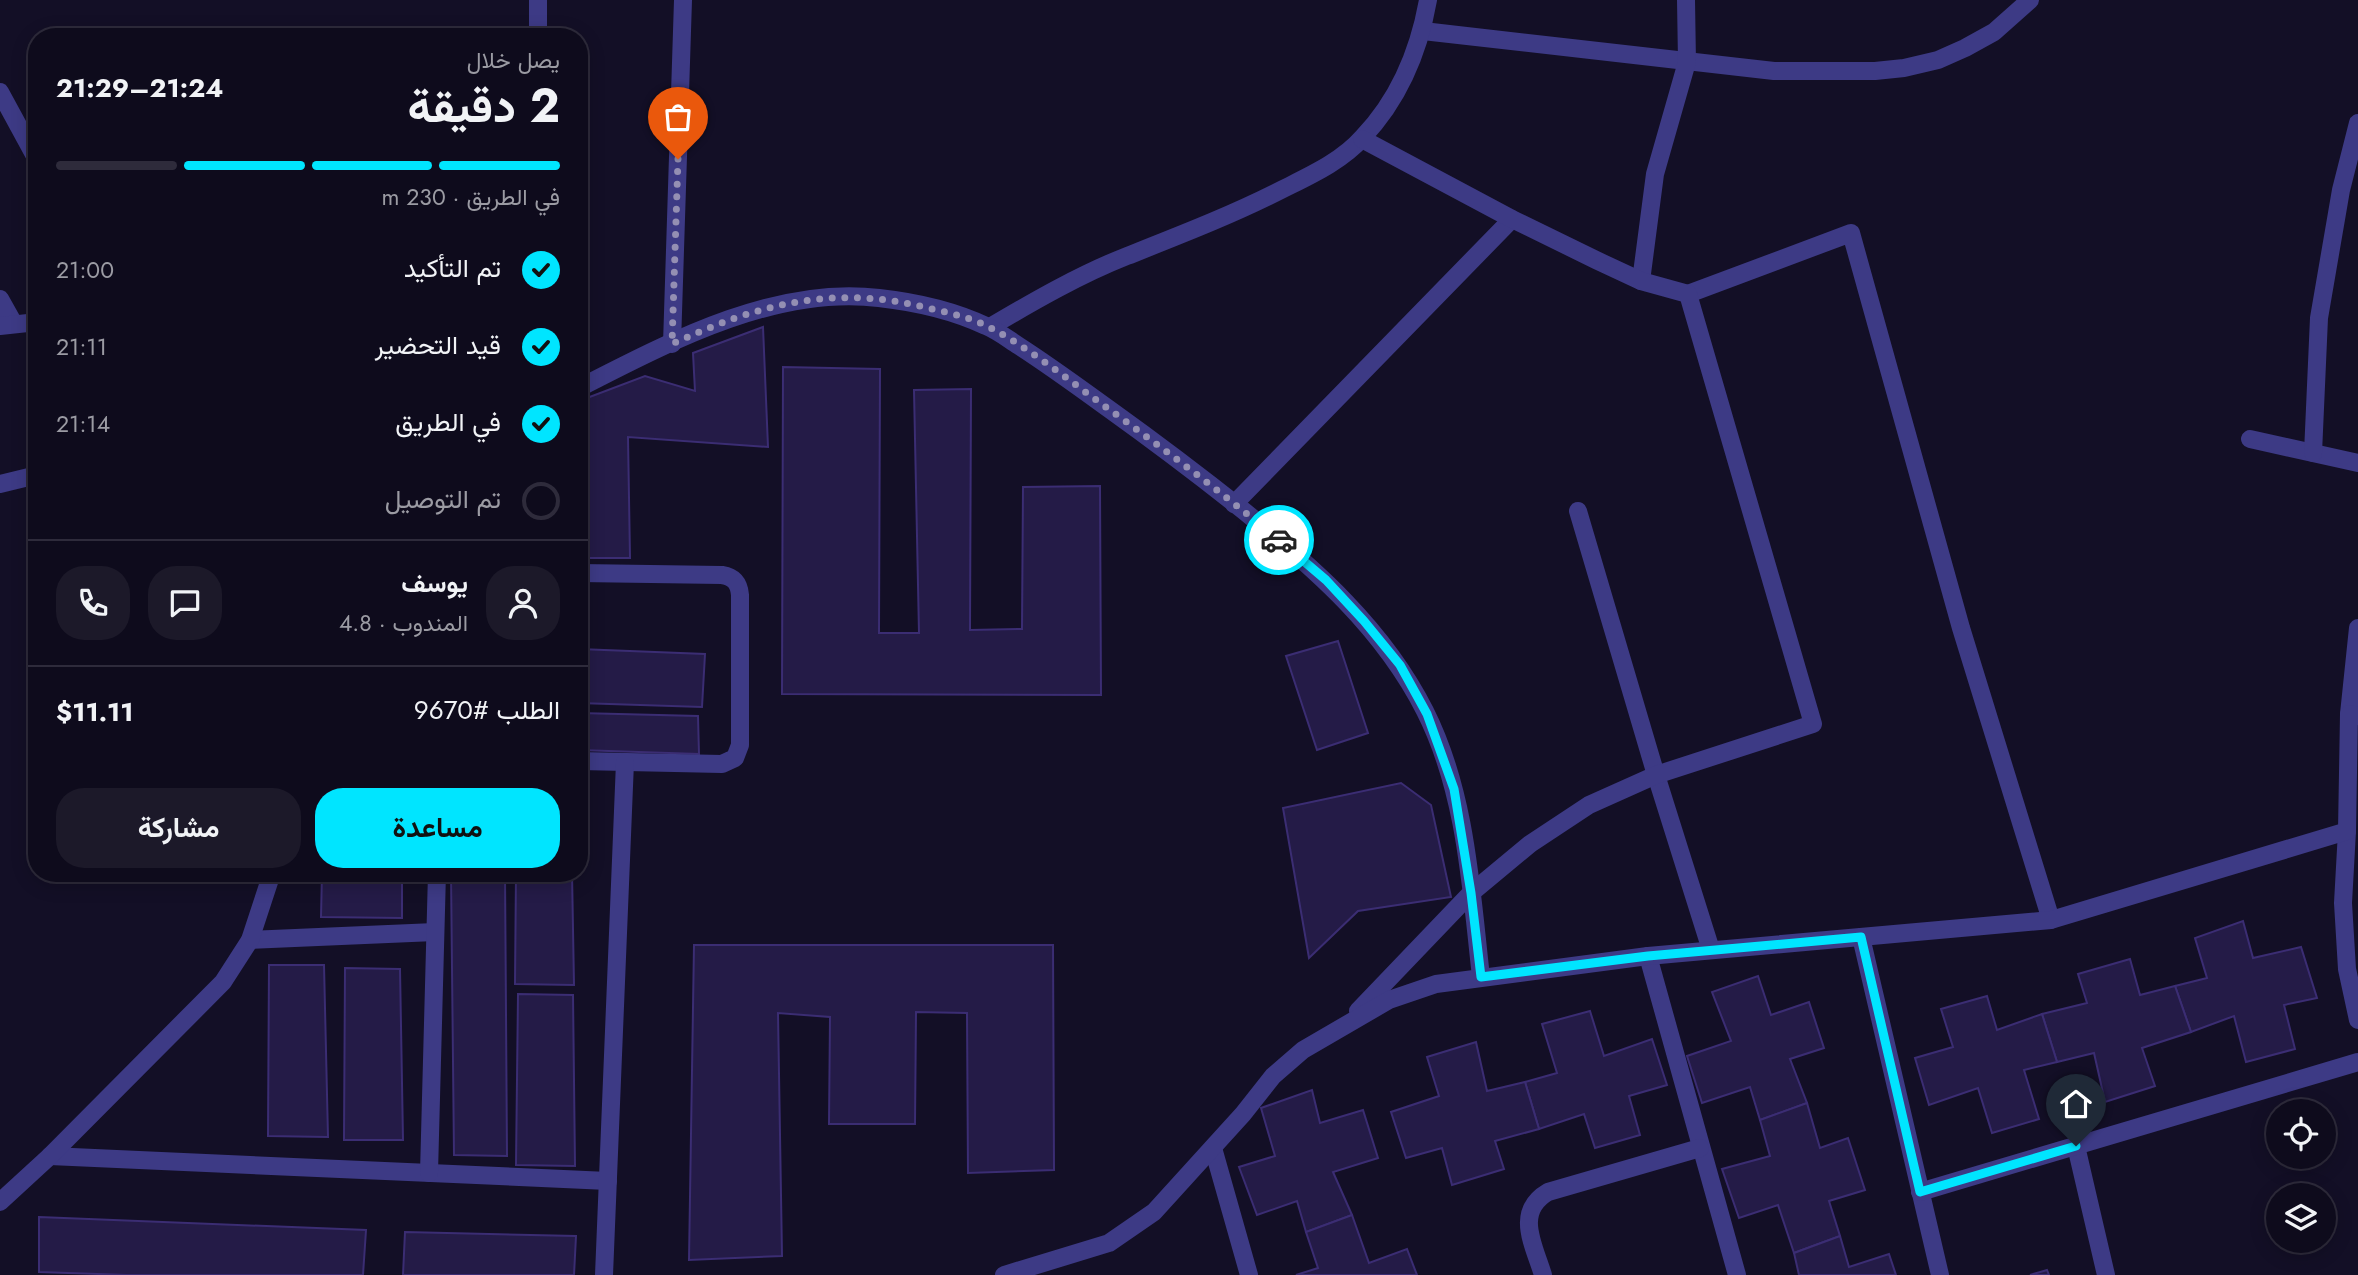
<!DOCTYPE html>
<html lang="ar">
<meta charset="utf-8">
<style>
body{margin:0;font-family:Jost,Vazirmatn,sans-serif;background:#1c1929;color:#f1f3f6;direction:rtl;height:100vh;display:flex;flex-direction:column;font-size:26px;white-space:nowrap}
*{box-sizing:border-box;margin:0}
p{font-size:23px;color:#9b9ba3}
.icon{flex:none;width:38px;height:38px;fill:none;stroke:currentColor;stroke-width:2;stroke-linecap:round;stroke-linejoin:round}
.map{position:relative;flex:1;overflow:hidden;direction:ltr}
.sheet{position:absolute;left:28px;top:28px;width:560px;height:854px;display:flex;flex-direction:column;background:#0e0b1c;border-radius:28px;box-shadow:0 4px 18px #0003,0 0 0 2px #2e2b3b;direction:rtl}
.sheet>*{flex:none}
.tools{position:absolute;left:2266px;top:1099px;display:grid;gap:14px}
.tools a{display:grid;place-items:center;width:70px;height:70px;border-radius:50%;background:#0e0b1c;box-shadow:0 4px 18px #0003,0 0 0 2px #2e2b3b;font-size:35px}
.pin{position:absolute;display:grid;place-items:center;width:60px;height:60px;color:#fff;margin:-72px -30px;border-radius:50% 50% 50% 0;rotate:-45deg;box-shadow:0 0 7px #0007}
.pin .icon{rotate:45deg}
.courier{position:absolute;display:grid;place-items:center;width:70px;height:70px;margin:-35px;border:5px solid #00e5ff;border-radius:50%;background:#fff;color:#222;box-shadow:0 2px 9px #0007}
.summary em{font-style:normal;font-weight:700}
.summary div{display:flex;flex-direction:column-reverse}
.summary{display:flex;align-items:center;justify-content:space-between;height:119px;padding:0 28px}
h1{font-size:46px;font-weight:700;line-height:52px}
.bar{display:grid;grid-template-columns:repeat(4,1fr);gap:10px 7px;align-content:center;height:84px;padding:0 28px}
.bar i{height:9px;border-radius:5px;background:#2e2b3b}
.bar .active{background:#00e5ff}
.bar p{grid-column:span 4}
.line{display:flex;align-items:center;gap:18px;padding:0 28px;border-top:2px solid #2e2b3b}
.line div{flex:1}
.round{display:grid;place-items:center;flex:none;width:74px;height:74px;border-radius:28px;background:#1c1929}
ol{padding:0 28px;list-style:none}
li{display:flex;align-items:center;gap:21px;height:77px}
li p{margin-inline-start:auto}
li .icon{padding:7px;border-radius:50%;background:#00e5ff;color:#111;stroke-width:4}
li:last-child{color:#9b9ba3}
li i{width:38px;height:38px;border:4px solid #2e2b3b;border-radius:50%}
.primary-button{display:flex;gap:14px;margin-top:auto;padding:14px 28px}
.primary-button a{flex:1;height:80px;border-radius:28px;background:#00e5ff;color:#111;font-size:28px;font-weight:700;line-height:80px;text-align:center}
.primary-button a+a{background:#1c1929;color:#f1f3f6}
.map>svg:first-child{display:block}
</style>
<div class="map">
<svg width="2358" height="1275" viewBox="0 0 2358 1275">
<rect width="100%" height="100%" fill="#130f26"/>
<g fill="#241b47" stroke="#3b2d73" stroke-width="2">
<path d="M763 327 768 447 628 437 630 558H589L587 498H579V401L645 376 695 391 693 353Z"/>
<path d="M783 367 880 369 879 633H919L914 390 971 389 970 630 1022 629 1023 487 1100 486 1101 695 782 694Z"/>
<path d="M1338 641 1368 733 1317 750 1286 656Z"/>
<path d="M579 649 705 654 702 707 579 703Z"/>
<path d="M579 713 698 716 699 754 579 750Z"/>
<path d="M1401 783 1431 805 1451 897 1358 911 1309 958 1283 808Z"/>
<path d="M322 873H402V918L321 917Z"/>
<path d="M451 873H505L507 1156 454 1155Z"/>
<path d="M516 873H572L574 985 515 984Z"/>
<path d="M2243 921 2253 958 2301 947 2317 998 2284 1005 2295 1049 2246 1062 2234 1016 2191 1032 2175 986 2207 978 2195 938Z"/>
<path d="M694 945H1053L1054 1170 968 1173 967 1013 916 1012 915 1124H829L830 1017 778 1013 782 1256 689 1260Z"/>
<path d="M2130 959 2140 995 2175 986 2191 1032 2142 1048 2155 1086 2105 1102 2094 1053 2057 1062 2042 1014 2087 1003 2078 974Z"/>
<path d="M269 965H324L328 1137 268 1136Z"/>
<path d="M345 968 400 969 403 1140H344Z"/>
<path d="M1758 976 1771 1015 1809 1002 1824 1048 1790 1059 1807 1103 1760 1120 1750 1087 1702 1103 1687 1056 1731 1041 1712 992Z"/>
<path d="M518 994 573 995 575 1166 516 1165Z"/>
<path d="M1987 996 1997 1030 2042 1014 2057 1062 2024 1070 2039 1119 1992 1133 1978 1088 1929 1105 1915 1058 1953 1047 1941 1009Z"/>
<path d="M1590 1011 1604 1056 1652 1039 1667 1085 1629 1096 1640 1135 1595 1148 1584 1114 1539 1129 1525 1082 1557 1073 1542 1024Z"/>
<path d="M1476 1042 1487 1091 1525 1082 1539 1129 1495 1141 1504 1169 1452 1185 1442 1148 1406 1158 1391 1112 1439 1096 1427 1057Z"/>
<path d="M1312 1090 1320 1123 1363 1110 1378 1158 1333 1172 1352 1215 1306 1232 1297 1201 1257 1215 1239 1167 1275 1156 1261 1108Z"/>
<path d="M1807 1103 1820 1148 1848 1138 1865 1190 1829 1201 1840 1236 1794 1253 1778 1205 1739 1218 1722 1169 1770 1156 1760 1120Z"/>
<path d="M1352 1215 1369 1263 1407 1249 1417 1275H1296L1318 1268 1306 1232Z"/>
<path d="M39 1217 366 1230 363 1275H127L39 1272Z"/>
<path d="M405 1232 576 1236 574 1275H403Z"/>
<path d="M1840 1236 1849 1267 1889 1254 1896 1275H1799L1794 1253Z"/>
<path d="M2047 1270 2049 1275H2030Z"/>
</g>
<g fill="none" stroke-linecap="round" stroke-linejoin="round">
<g stroke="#3d3a85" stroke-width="18">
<path d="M538 0V37"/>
<path d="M1423 31 1774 71H1875L1904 68 1938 60 1965 48 1994 32 2030 0"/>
<path d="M0 92 37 160"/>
<path d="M1641 281 1655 174 1687 62 1686 0"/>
<path d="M1688 294 1851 233 1961 628 2051 920"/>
<path d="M0 299 14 324"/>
<path d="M0 326 37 322"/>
<path d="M990 327C1034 301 1079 275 1127 256 1180 235 1232 215 1283 189 1311 175 1342 161 1363 137 1399 99 1419 51 1428 0"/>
<path d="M672 344 683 0"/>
<path d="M579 388C669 342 776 285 879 298 915 302 954 311 986 326 998 331 1008 339 1019 346 1050 366 1080 388 1109 409 1155 442 1200 476 1244 511 1315 569 1383 628 1425 711 1466 792 1471 888 1481 977"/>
<path d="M2250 439 2358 463"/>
<path d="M2313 453 2319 318 2341 190 2358 123"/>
<path d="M0 484 37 475"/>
<path d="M1234 504 1512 219"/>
<path d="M1578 511 1656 775 1711 950"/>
<path d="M579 573 722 575C734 577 739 583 740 595V745L735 758 722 764 579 761"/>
<path d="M2349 714 2358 628"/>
<path d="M2347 831 2343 903 2347 969 2358 1020"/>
<path d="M1861 937 1940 1275"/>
<path d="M250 940 435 932"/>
<path d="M1648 956 1737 1275"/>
<path d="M1358 1011 1471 893 1530 844 1589 805 1656 775 1813 724 1688 294 1641 281 1596 260 1512 219 1362 139"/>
<path d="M2076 1146 2106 1275"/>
<path d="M1213 1148 1249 1275"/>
<path d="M50 1156 608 1181"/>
<path d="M429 1173 437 873"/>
<path d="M1920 1192 2358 1062"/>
<path d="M0 1202 50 1156 223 982 250 940 272 873"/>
<path d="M604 1275 625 762"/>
<path d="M1004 1275 1109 1243 1154 1212 1243 1114 1273 1076 1303 1050 1389 1000 1436 984 1648 956 2051 920 2347 831 2349 714 2358 716"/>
<path d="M1543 1275C1534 1245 1514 1212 1548 1192L1700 1148"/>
</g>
</g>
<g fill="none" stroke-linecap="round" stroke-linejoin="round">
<path stroke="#948fb3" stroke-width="7" stroke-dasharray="0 12.6" d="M678 159 672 344C759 304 833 284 928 308 949 313 970 317 989 327 1029 348 1066 378 1103 405 1163 448 1222 493 1279 540"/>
<path stroke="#00e5ff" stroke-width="9" d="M1279 540 1326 580 1364 621 1400 665 1427 714 1454 789 1471 893 1481 977 1648 956 1861 937 1920 1192 2076 1146"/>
</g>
</svg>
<div class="tools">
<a><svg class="icon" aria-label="locate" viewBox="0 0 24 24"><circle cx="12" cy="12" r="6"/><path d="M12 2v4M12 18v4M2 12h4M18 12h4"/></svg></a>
<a><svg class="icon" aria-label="layers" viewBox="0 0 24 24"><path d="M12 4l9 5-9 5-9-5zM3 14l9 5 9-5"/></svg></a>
</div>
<div class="pin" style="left:678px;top:159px;background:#ea580c"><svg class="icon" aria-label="bag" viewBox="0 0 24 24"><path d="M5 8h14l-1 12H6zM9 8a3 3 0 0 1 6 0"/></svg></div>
<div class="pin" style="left:2076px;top:1146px;background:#1f2937"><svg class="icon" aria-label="home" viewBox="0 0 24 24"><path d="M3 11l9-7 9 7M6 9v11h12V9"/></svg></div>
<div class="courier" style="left:1279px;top:540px"><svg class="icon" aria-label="car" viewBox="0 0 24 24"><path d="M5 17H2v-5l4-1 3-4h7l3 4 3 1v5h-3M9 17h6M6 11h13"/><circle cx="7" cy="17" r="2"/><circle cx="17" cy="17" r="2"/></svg></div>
<section class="sheet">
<div class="summary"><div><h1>2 دقيقة</h1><p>يصل خلال</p></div><em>21:24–21:29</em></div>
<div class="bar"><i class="active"></i><i class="active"></i><i class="active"></i><i></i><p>في الطريق · 230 m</p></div>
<ol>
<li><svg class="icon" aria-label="check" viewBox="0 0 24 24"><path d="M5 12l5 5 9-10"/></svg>تم التأكيد<p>21:00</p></li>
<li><svg class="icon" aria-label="check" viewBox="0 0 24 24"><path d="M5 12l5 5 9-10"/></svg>قيد التحضير<p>21:11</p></li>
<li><svg class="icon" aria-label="check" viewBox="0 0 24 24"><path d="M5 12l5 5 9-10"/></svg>في الطريق<p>21:14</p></li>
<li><i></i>تم التوصيل</li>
</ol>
<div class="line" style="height:126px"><a class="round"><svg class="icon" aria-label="person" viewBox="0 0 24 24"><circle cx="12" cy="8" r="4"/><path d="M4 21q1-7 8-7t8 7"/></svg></a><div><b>يوسف</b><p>المندوب · 4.8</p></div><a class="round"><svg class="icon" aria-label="chat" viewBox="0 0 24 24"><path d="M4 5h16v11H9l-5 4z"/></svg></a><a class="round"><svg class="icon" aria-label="phone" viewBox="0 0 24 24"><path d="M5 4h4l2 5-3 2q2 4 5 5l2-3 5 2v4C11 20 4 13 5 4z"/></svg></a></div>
<div class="line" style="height:91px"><div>الطلب #9670</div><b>$11.11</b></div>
<div class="primary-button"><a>مساعدة</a><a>مشاركة</a></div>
</section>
</div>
